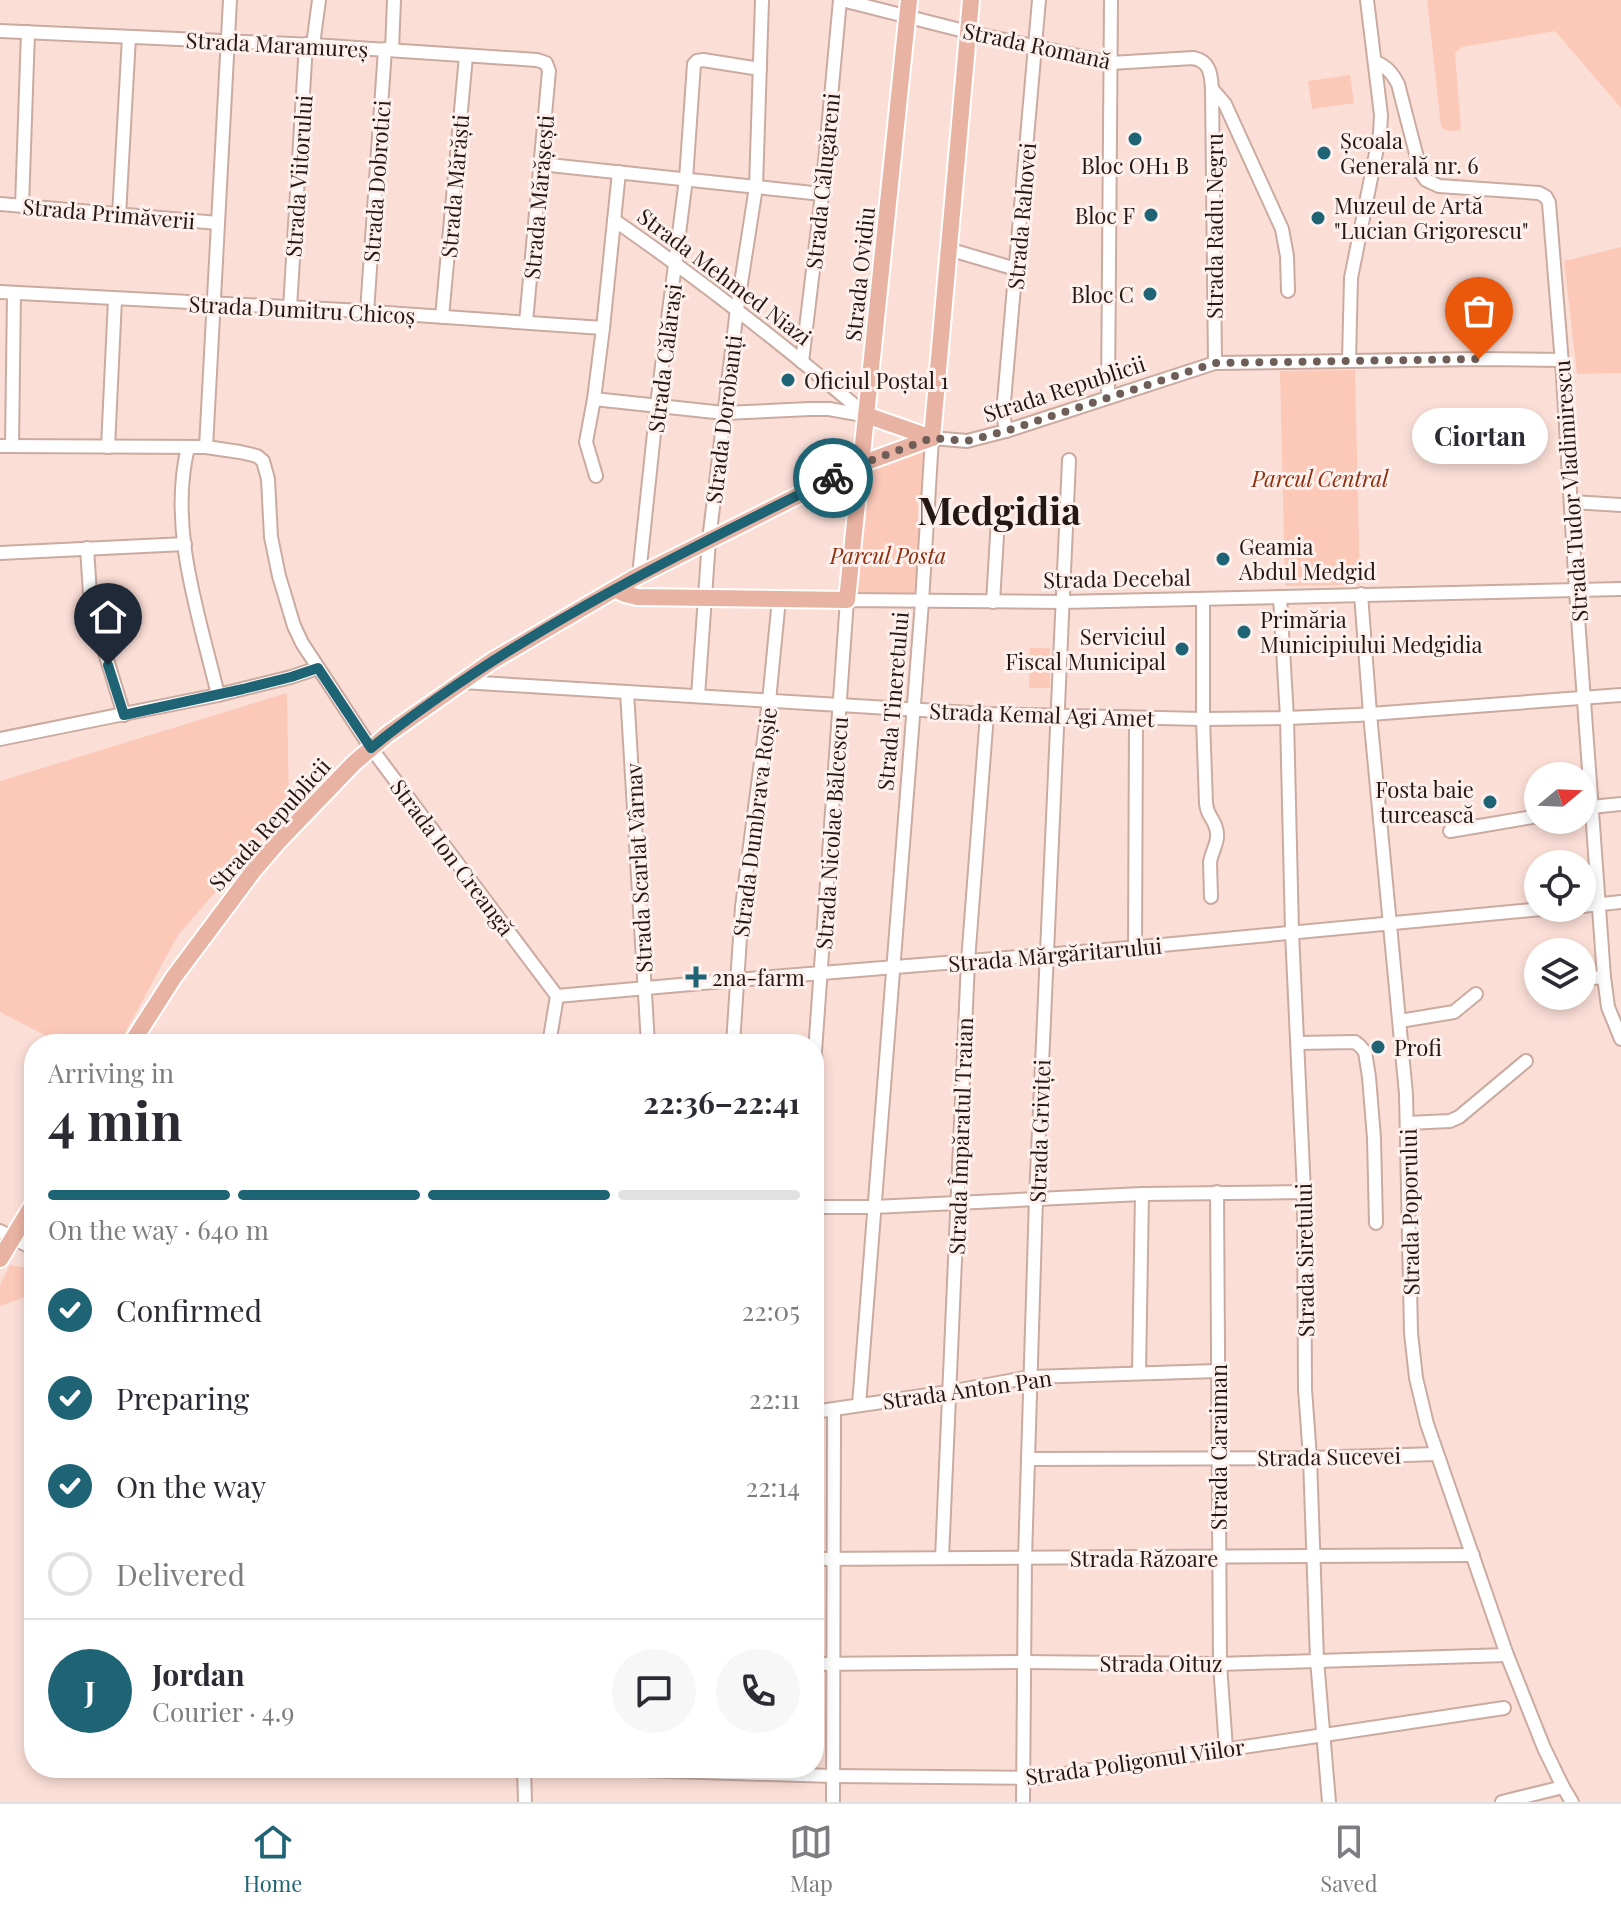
<!DOCTYPE html>
<meta charset="utf-8">
<style>
body{margin:0;font-family:"Playfair Display",serif;background:#f7f7f7;color:#2b2b33;height:100vh;display:flex;flex-direction:column;font-size:30px;white-space:nowrap}
*{box-sizing:border-box;margin:0}
p{font-size:26px;color:#7c7c81}
.icon{flex:none;width:44px;height:44px;fill:none;stroke:currentColor;stroke-width:2;stroke-linecap:round;stroke-linejoin:round}
.map{position:relative;flex:1;overflow:hidden}
.details{position:absolute;left:24px;top:1034px;width:800px;height:744px;display:flex;flex-direction:column;background:#fff;border-radius:32px;box-shadow:0 4px 12px #0003}
.details>*{flex:none}
.needle{width:52px;rotate:71deg}
.fabs{position:absolute;left:1524px;top:762px;display:grid;gap:16px}
.fabs a{display:grid;place-items:center;width:72px;height:72px;border-radius:50%;background:#fff;box-shadow:0 4px 12px #0003;font-size:40px}
.pin{position:absolute;display:grid;place-items:center;width:68px;height:68px;color:#fff;margin:-82px -34px;border-radius:50% 50% 50% 0;rotate:-45deg;box-shadow:0 0 8px #0007}
.pin .icon{rotate:45deg}
.courier{position:absolute;display:grid;place-items:center;width:80px;height:80px;margin:-40px;border:6px solid #1f6475;border-radius:50%;background:#fff;color:#222;box-shadow:0 2px 10px #0007}
.bubble{position:absolute;height:56px;border-radius:28px;background:#fff;box-shadow:0 4px 12px #0003;font-size:26px;font-weight:700;line-height:56px;text-align:center}
.overview em{font-style:normal;font-weight:700}
.overview div{display:flex;flex-direction:column-reverse}
.overview{display:flex;align-items:center;justify-content:space-between;height:136px;padding:0 24px}
h1{font-size:52px;font-weight:700;line-height:60px}
.bar{display:grid;grid-template-columns:repeat(4,1fr);gap:12px 8px;align-content:center;height:96px;padding:0 24px}
.bar i{height:10px;border-radius:6px;background:#e1e1e2}
.bar .selected{background:#1f6475}
.bar p{grid-column:span 4}
.line{display:flex;align-items:center;gap:20px;padding:0 24px;border-top:2px solid #e1e1e2}
.line div{flex:1}
.round{display:grid;place-items:center;flex:none;width:84px;height:84px;border-radius:42px;background:#f7f7f7}
ol{padding:0 24px;list-style:none}
li{display:flex;align-items:center;gap:24px;height:88px}
li p{margin-inline-start:auto}
li .icon{padding:8px;border-radius:50%;background:#1f6475;color:#fff;stroke-width:4}
li:last-child{color:#7c7c81}
li i{width:44px;height:44px;border:4px solid #e1e1e2;border-radius:50%}
.menu{display:flex;justify-content:space-around;align-items:center;height:112px;border-top:2px solid #e1e1e2;background:#fff;font-size:22px;color:#7c7c81}
.menu a{display:grid;justify-items:center;gap:4px}
.menu .selected{color:#1f6475}
.map>svg:first-child{display:block}
</style>
<div class="map">
<svg width="1621" height="1802" viewBox="0 0 1621 1802">
<rect width="100%" height="100%" fill="#fbdfd7"/>
<g fill="#fcc9b9">
<path d="M1427 0H1621V108L1555 31 1462 47 1455 53 1461 130 1448 131 1441 127Z"/>
<path d="M1350 75 1354 103 1312 109 1308 81Z"/>
<path d="M1621 247V373L1577 374 1564 261Z"/>
<path d="M1355 370 1360 585 1285 586 1280 371Z"/>
<path d="M932 438 922 602 847 600 861 464Z"/>
<path d="M1030 648H1050V688H1029Z"/>
<path d="M287 693 289 807 178 935 119 1044H62L0 1012V781Z"/>
<path d="M10 1265 28 1268 34 1274V1294L0 1306V1285Z"/>
</g>
<g fill="none" stroke-linecap="round" stroke-linejoin="round">
<g stroke="#cbaaa0" stroke-width="16">
<g id="minor">
<path d="M842 0 968 32 1111 63 1193 58C1210 61 1211 74 1212 89L1215 363"/>
<path d="M0 31 313 45 537 60 546 63 549 71 526 322"/>
<path d="M313 45 319 0"/>
<path d="M392 50 394 0"/>
<path d="M1376 62C1387 67 1392 73 1398 84L1421 173 1426 180 1439 186 1539 193 1546 197 1549 203 1563 376 1576 590 1604 977 1608 1007 1621 1039"/>
<path d="M1212 89 1225 104 1282 229 1287 256 1288 291"/>
<path d="M540 164 822 194"/>
<path d="M0 204 218 223"/>
<path d="M22 206 28 32"/>
<path d="M119 215 129 37"/>
<path d="M614 220C702 281 785 346 866 415"/>
<path d="M948 249 1016 269"/>
<path d="M0 292 344 310 603 328"/>
<path d="M290 308 306 44"/>
<path d="M367 312 385 49"/>
<path d="M442 317 466 56"/>
<path d="M1349 361 1351 278 1380 133 1381 115 1367 0"/>
<path d="M802 362 822 194 840 0"/>
<path d="M1108 397 1111 0"/>
<path d="M594 399 724 413 810 409H829L863 415"/>
<path d="M1006 431 1003 413 1039 0"/>
<path d="M0 446 206 447 240 452 257 456 263 461 268 479 271 537 279 576 294 626 302 643 371 748 557 996"/>
<path d="M12 446 14 293"/>
<path d="M108 447 115 299"/>
<path d="M188 447C168 529 199 615 218 695"/>
<path d="M206 447 230 0"/>
<path d="M596 476 586 442 594 399 603 328 619 172"/>
<path d="M1572 502 1621 505"/>
<path d="M87 548 90 594 98 630 124 715"/>
<path d="M0 553 185 544"/>
<path d="M639 575 657 405 686 179 694 64 697 61 703 60 760 69"/>
<path d="M1361 594 1370 714 1406 1094 1411 1333 1416 1378 1427 1424 1507 1655 1544 1748 1563 1787 1572 1802"/>
<path d="M1280 597 1287 718 1292 932 1304 1192 1305 1389 1310 1458 1317 1660 1329 1802"/>
<path d="M1203 599V719L1206 803C1207 817 1214 818 1216 828 1220 841 1212 850 1210 862L1211 897"/>
<path d="M993 602 998 519"/>
<path d="M463 682 987 714 1203 719 1287 718 1357 715 1621 695"/>
<path d="M627 692 648 1044"/>
<path d="M698 696 709 540 737 309 756 187 762 0"/>
<path d="M0 739 218 695 291 677 318 668"/>
<path d="M1582 808 1621 804"/>
<path d="M1450 831 1538 816"/>
<path d="M1582 906 1621 902"/>
<path d="M1135 948 1136 718"/>
<path d="M1582 979 1604 977"/>
<path d="M1535 985H1538"/>
<path d="M557 996 736 980 1141 947 1553 908"/>
<path d="M1400 1021 1454 1012 1476 994"/>
<path d="M1298 1043 1355 1042 1360 1046 1365 1052 1369 1077 1374 1138 1376 1223"/>
<path d="M549 1044 557 996"/>
<path d="M733 1044 742 907 769 701 779 599"/>
<path d="M814 1066 847 600 1063 602 1621 589"/>
<path d="M1407 1123 1450 1121 1459 1117 1526 1061"/>
<path d="M1217 1192 1220 1664 1226 1749"/>
<path d="M814 1207H874L1142 1194 1304 1192"/>
<path d="M0 1231 34 1249"/>
<path d="M1139 1373 1142 1194"/>
<path d="M859 1405 922 602 932 438 967 441 1006 431 1215 363 1479 359 1561 360"/>
<path d="M814 1412 949 1392 1031 1377 1217 1371"/>
<path d="M1028 1459 1310 1458 1437 1454"/>
<path d="M942 1558 968 961 987 714"/>
<path d="M814 1559 1473 1555"/>
<path d="M814 1664 1023 1662 1220 1664 1507 1655"/>
<path d="M524 1768 525 1802"/>
<path d="M571 1768 833 1776 1037 1778 1504 1708"/>
<path d="M833 1802 834 1409"/>
<path d="M1023 1802 1025 1558 1036 1198 1069 460"/>
<path d="M1502 1802 1563 1787"/>
</g>
</g>
<g stroke="#fff" stroke-width="20">
<g id="major">
<path d="M866 415 932 438"/>
<path d="M932 438 971 0"/>
<path d="M615 589 625 594 637 597 847 600 909 0"/>
<path d="M131 1044 174 977 254 870 278 842 354 763 388 734 492 661 634 578 861 464 932 438"/>
<path d="M0 1259 34 1203"/>
</g>
</g>
<use href="#minor" stroke="#fff" stroke-width="12"/>
<use href="#major" stroke="#e9b3a3" stroke-width="16"/>
</g>
<g fill="none" stroke-linecap="round" stroke-linejoin="round">
<path stroke="#6f5e58" stroke-width="8" stroke-dasharray="0 14.4" d="M833 478 861 464 932 438 967 441 1006 431 1215 363 1479 359"/>
<path stroke="#1f6475" stroke-width="10" d="M108 665 124 715 243 689 291 677 318 668 371 748C510 636 673 557 833 478"/>
</g>
<g fill="#1f6475" stroke="#fef0ec" stroke-width="3">
<circle cx="1135" cy="139" r="8"/>
<circle cx="1324" cy="153" r="8"/>
<circle cx="1151" cy="215" r="8"/>
<circle cx="1318" cy="218" r="8"/>
<circle cx="1150" cy="294" r="8"/>
<circle cx="788" cy="380" r="8"/>
<circle cx="1223" cy="559" r="8"/>
<circle cx="1244" cy="632" r="8"/>
<circle cx="1182" cy="649" r="8"/>
<circle cx="1490" cy="802" r="8"/>
<path d="M692 965h8v8h8v8h-8v8h-8v-8h-8v-8h8z"/>
<circle cx="1378" cy="1047" r="8"/>
</g>
<g text-anchor="middle" dominant-baseline="central" stroke-width="6" stroke-linejoin="round" paint-order="stroke">
<g font-size="22" fill="#231814" stroke="#fef0ec">
<text transform="translate(277 44) rotate(3)">Strada Maramureș</text>
<text transform="translate(1037 45) rotate(12)">Strada Romană</text>
<text transform="translate(298 176) rotate(-86)">Strada Viitorului</text>
<text transform="translate(376 181) rotate(-86)">Strada Dobrotici</text>
<text transform="translate(822 181) rotate(-84)">Strada Călugăreni</text>
<text transform="translate(454 186) rotate(-85)">Strada Mărăști</text>
<text transform="translate(538 197) rotate(-85)">Strada Mărășești</text>
<text transform="translate(109 213) rotate(5)">Strada Primăverii</text>
<text transform="translate(1021 216) rotate(-85)">Strada Rahovei</text>
<text transform="translate(1214 226) rotate(-90)">Strada Radu Negru</text>
<text transform="translate(859 274) rotate(-84)">Strada Ovidiu</text>
<text transform="translate(725 276) rotate(37)">Strada Mehmed Niazi</text>
<text transform="translate(302 309) rotate(3)">Strada Dumitru Chicoș</text>
<text transform="translate(664 358) rotate(-83)">Strada Călărași</text>
<text transform="translate(1064 388) rotate(-18)">Strada Republicii</text>
<text transform="translate(723 419) rotate(-83)">Strada Dorobanți</text>
<text transform="translate(1570 491) rotate(-94)">Strada Tudor Vladimirescu</text>
<text transform="translate(1117 578) rotate(-1)">Strada Decebal</text>
<text transform="translate(892 701) rotate(-85)">Strada Tineretului</text>
<text transform="translate(1042 714) rotate(2)">Strada Kemal Agi Amet</text>
<text transform="translate(754 822) rotate(-83)">Strada Dumbrava Roșie</text>
<text transform="translate(269 824) rotate(-48)">Strada Republicii</text>
<text transform="translate(831 833) rotate(-86)">Strada Nicolae Bălcescu</text>
<text transform="translate(453 857) rotate(53)">Strada Ion Creangă</text>
<text transform="translate(638 868) rotate(-93)">Strada Scarlat Vârnav</text>
<text transform="translate(1055 954) rotate(-5)">Strada Mărgăritarului</text>
<text transform="translate(1039 1131) rotate(-88)">Strada Griviței</text>
<text transform="translate(960 1136) rotate(-88)">Strada Împăratul Traian</text>
<text transform="translate(1409 1212) rotate(-91)">Strada Poporului</text>
<text transform="translate(1304 1260) rotate(-91)">Strada Siretului</text>
<text transform="translate(967 1389) rotate(-8)">Strada Anton Pan</text>
<text transform="translate(1218 1447) rotate(-90)">Strada Caraiman</text>
<text transform="translate(1329 1456) rotate(-1)">Strada Sucevei</text>
<text x="1144" y="1558">Strada Răzoare</text>
<text x="1161" y="1663">Strada Oituz</text>
<text transform="translate(1135 1761) rotate(-8)">Strada Poligonul Viilor</text>
</g>
<g font-size="22" fill="#231814" stroke="#fef0ec" text-anchor="start">
<text x="1340" y="140">Școala<tspan x="1340" dy="25">Generală nr. 6</tspan></text>
<text x="1135" y="165" text-anchor="middle">Bloc OH1 B</text>
<text x="1334" y="205">Muzeul de Artă<tspan x="1334" dy="25">"Lucian Grigorescu"</tspan></text>
<text x="1135" y="215" text-anchor="end">Bloc F</text>
<text x="1134" y="294" text-anchor="end">Bloc C</text>
<text x="804" y="380">Oficiul Poștal 1</text>
<text x="1239" y="546">Geamia<tspan x="1239" dy="25">Abdul Medgid</tspan></text>
<text x="1260" y="619">Primăria<tspan x="1260" dy="25">Municipiului Medgidia</tspan></text>
<text x="1166" y="636" text-anchor="end">Serviciul<tspan x="1166" dy="25">Fiscal Municipal</tspan></text>
<text x="1474" y="789" text-anchor="end">Fosta baie<tspan x="1474" dy="25">turcească</tspan></text>
<text x="712" y="977">2na-farm</text>
<text x="1394" y="1047">Profi</text>
</g>
<g font-size="22" font-style="italic" fill="#8f2f0f" stroke="#fef0ec">
<text x="1320" y="478">Parcul Central</text>
<text x="888" y="555">Parcul Posta</text>
</g>
<g font-size="38" font-weight="bold" fill="#231814" stroke="#fef0ec">
<text x="999" y="509">Medgidia</text>
</g>
</g>
</svg>
<div class="fabs">
<a><svg class="needle" viewBox="-14 -14 28 28"><path d="M0-13l5 13h-10z" fill="#e53935"/><path d="M0 13l5-13h-10z" fill="#7c7c81"/></svg></a>
<a><svg class="icon" aria-label="locate" viewBox="0 0 24 24"><circle cx="12" cy="12" r="6"/><path d="M12 2v4M12 18v4M2 12h4M18 12h4"/></svg></a>
<a><svg class="icon" aria-label="layers" viewBox="0 0 24 24"><path d="M12 4l9 5-9 5-9-5zM3 14l9 5 9-5"/></svg></a>
</div>
<div class="pin" style="left:1479px;top:359px;background:#ea580c"><svg class="icon" aria-label="bag" viewBox="0 0 24 24"><path d="M5 8h14l-1 12H6zM9 8a3 3 0 0 1 6 0"/></svg></div>
<div class="pin" style="left:108px;top:665px;background:#1f2937"><svg class="icon" aria-label="home" viewBox="0 0 24 24"><path d="M3 11l9-7 9 7M6 9v11h12V9"/></svg></div>
<div class="courier" style="left:833px;top:478px"><svg class="icon" aria-label="bike" viewBox="0 0 24 24"><circle cx="6" cy="16" r="4"/><circle cx="18" cy="16" r="4"/><path d="M6 16l4-8h5l3 8M10 8l3 8H6M13 5h3"/></svg></div>
<div class="bubble" style="left:1412px;top:408px;width:136px">Ciortan</div>
<section class="details">
<div class="overview"><div><h1>4 min</h1><p>Arriving in</p></div><em>22:36–22:41</em></div>
<div class="bar"><i class="selected"></i><i class="selected"></i><i class="selected"></i><i></i><p>On the way · 640 m</p></div>
<ol>
<li><svg class="icon" aria-label="check" viewBox="0 0 24 24"><path d="M5 12l5 5 9-10"/></svg>Confirmed<p>22:05</p></li>
<li><svg class="icon" aria-label="check" viewBox="0 0 24 24"><path d="M5 12l5 5 9-10"/></svg>Preparing<p>22:11</p></li>
<li><svg class="icon" aria-label="check" viewBox="0 0 24 24"><path d="M5 12l5 5 9-10"/></svg>On the way<p>22:14</p></li>
<li><i></i>Delivered</li>
</ol>
<div class="line" style="height:144px"><b class="round" style="background:#1f6475;color:#fff">J</b><div><b>Jordan</b><p>Courier · 4.9</p></div><a class="round"><svg class="icon" aria-label="chat" viewBox="0 0 24 24"><path d="M4 5h16v11H9l-5 4z"/></svg></a><a class="round"><svg class="icon" aria-label="phone" viewBox="0 0 24 24"><path d="M5 4h4l2 5-3 2q2 4 5 5l2-3 5 2v4C11 20 4 13 5 4z"/></svg></a></div>
</section>
</div>
<nav class="menu">
<a class="selected"><svg class="icon" aria-label="home" viewBox="0 0 24 24"><path d="M3 11l9-7 9 7M6 9v11h12V9"/></svg>Home</a>
<a><svg class="icon" aria-label="map" viewBox="0 0 24 24"><path d="M3 6l6-2 6 2 6-2v14l-6 2-6-2-6 2zM9 4v14M15 6v14"/></svg>Map</a>
<a><svg class="icon" aria-label="saved" viewBox="0 0 24 24"><path d="M7 4h10v16l-5-4-5 4z"/></svg>Saved</a>
</nav>
